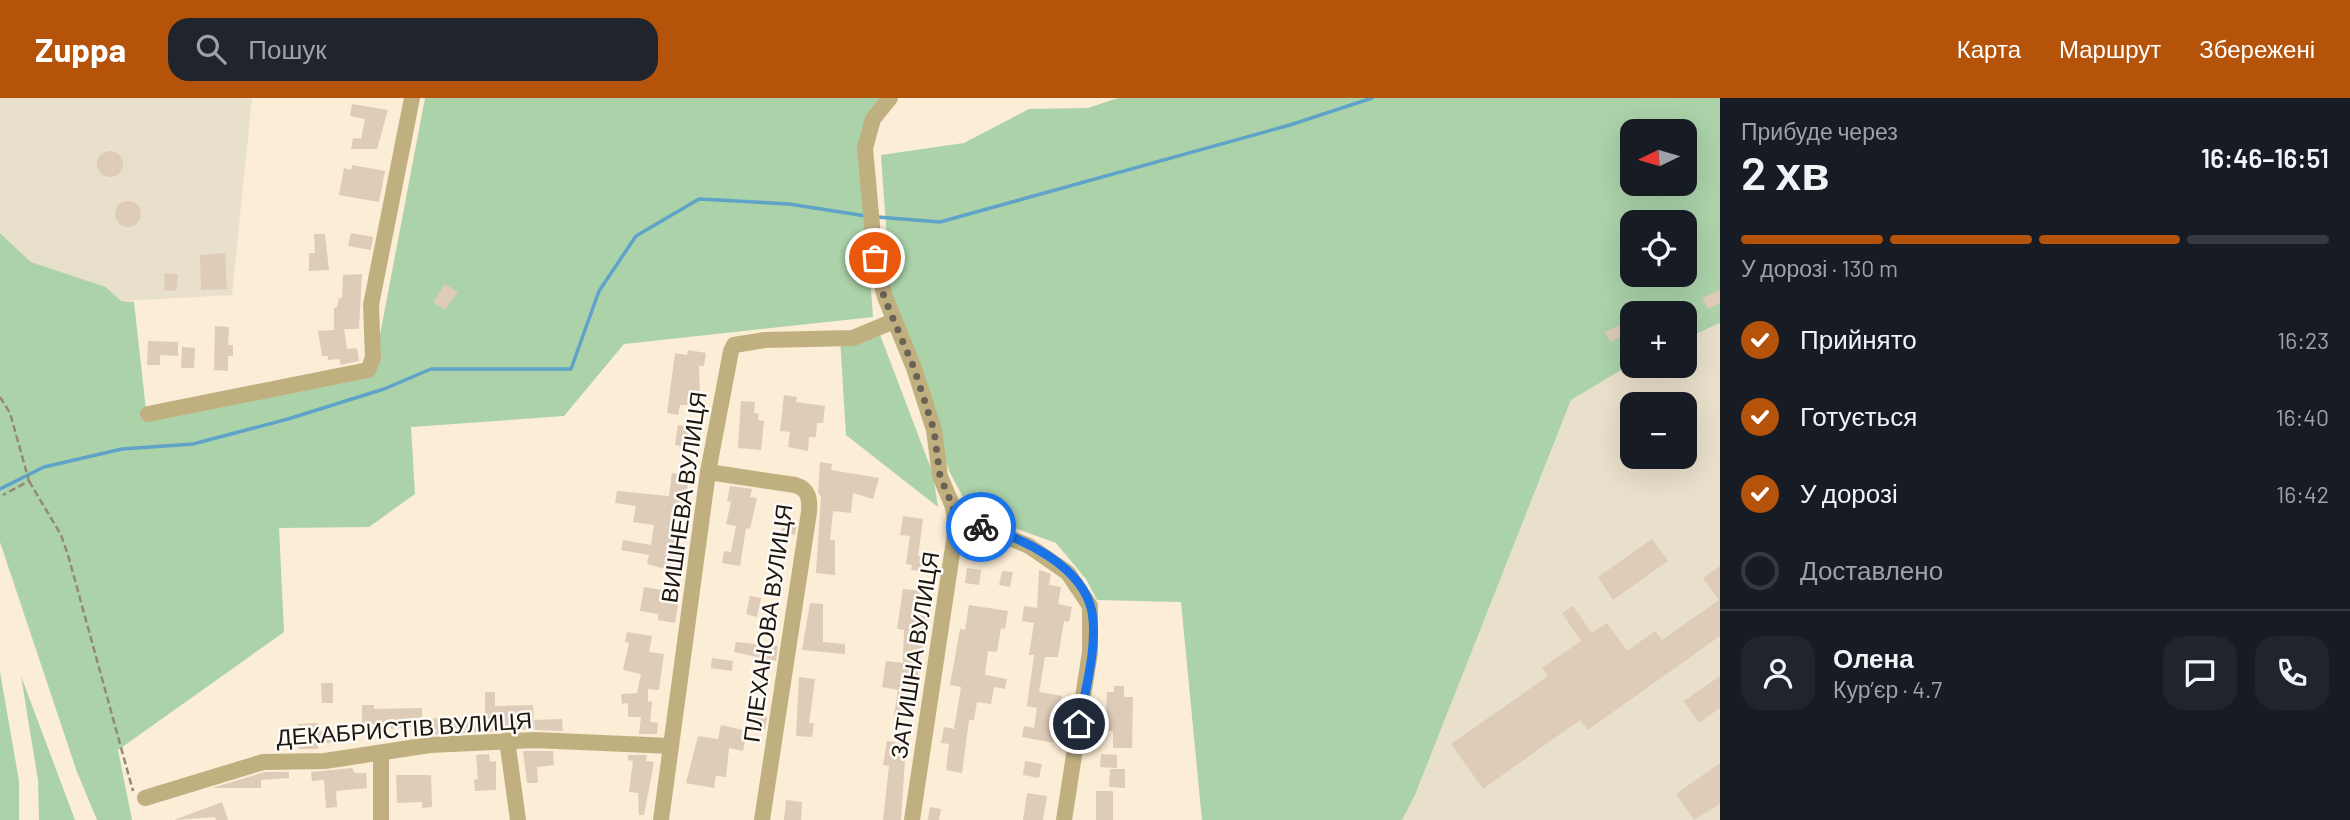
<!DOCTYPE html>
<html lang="uk">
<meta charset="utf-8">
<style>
body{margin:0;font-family:Barlow,sans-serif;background:#20242c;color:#f1f3f6;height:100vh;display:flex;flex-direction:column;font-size:26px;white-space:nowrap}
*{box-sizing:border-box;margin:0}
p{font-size:23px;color:#9ea1a6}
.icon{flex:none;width:38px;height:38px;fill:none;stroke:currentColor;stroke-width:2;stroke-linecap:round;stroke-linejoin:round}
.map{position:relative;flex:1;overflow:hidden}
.drawer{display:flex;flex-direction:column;background:#171b24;width:630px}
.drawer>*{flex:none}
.needle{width:46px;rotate:265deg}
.fabs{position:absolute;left:1620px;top:21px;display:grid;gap:14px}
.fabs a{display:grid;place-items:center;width:77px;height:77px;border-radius:14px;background:#171b24;box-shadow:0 7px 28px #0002;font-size:35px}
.pin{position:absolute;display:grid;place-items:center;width:60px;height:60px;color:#fff;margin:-30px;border:4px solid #fff;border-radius:50%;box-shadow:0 2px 7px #0007}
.courier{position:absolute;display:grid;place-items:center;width:70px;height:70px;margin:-35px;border:5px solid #1a73e8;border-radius:50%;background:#fff;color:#222;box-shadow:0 2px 9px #0007}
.headline em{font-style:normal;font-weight:600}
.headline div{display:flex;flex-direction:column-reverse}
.headline{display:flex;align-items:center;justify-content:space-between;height:119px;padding:0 21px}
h1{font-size:46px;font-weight:600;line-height:52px}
.bar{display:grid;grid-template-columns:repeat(4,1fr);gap:10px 7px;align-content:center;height:84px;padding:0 21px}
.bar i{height:9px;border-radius:5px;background:#363941}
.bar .on{background:#b45309}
.bar p{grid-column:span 4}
.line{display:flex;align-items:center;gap:18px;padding:0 21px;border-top:2px solid #363941}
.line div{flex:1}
.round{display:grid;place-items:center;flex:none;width:74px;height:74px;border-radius:21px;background:#20242c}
ol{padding:0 21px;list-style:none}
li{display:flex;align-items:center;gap:21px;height:77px}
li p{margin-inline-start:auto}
li .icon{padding:7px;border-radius:50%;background:#b45309;color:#fff;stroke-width:4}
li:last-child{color:#9ea1a6}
li i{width:38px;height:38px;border:4px solid #363941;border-radius:50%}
header{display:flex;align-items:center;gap:42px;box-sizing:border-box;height:98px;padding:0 35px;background:#b45309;color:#fff}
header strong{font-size:33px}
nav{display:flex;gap:38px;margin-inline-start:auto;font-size:24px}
.search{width:490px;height:63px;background:#20242c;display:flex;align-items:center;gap:18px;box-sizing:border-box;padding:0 24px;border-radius:21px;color:#9ea1a6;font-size:26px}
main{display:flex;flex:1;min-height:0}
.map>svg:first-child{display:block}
</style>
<header>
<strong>Zuppa</strong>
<div class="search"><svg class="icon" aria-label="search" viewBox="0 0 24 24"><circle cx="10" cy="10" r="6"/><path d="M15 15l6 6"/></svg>Пошук</div>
<nav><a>Карта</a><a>Маршрут</a><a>Збережені</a></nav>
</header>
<main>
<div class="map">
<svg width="1720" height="722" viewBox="0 0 1720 722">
<rect width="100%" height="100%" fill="#fbedd6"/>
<g fill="#e9e0cb" fill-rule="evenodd">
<path d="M0 0H252L232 197 121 203 106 189 31 164 0 135Z"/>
<path d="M1720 225V722H1402L1415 697 1571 302 1633 265V268H1685V241ZM1633 306H1685V359H1633Z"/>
</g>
<g fill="#abd2a9" fill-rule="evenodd">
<path d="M425 0H891L860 39 873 219 624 246 564 318 411 329 415 396 369 429 279 430 284 534 118 652 132 722H97L77 674 0 444V135L31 164 106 189 121 203 134 204 147 321 372 279Z"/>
<path d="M1118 0H1720V225L1685 241V215H1633V265L1571 302 1415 697 1402 722H1202L1181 504 1097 502 1086 481 1056 445 971 414 950 375 892 212 881 57 964 45 1029 11 1088 10ZM1633 33H1685V86H1633ZM1633 124H1685V177H1633Z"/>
<path d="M879 234 933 376 938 409 846 337 840 240Z"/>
<path d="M0 574 19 683V722H0Z"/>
<path d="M21 578 75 722H39L38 682Z"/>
</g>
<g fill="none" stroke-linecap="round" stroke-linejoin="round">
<g stroke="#5fa3c9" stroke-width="3.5">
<path d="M877 119 940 124 1290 27 1372 0"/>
<path d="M0 391 44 369 122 351 193 346 288 321 384 291 431 271H571L599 193 636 138 699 101 789 106 866 118"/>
</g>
</g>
<g fill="#decbb8">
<path d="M352 6 388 12 377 51H351L353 40 361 41 365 21 350 18Z"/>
<circle cx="110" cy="66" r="13"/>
<path d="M352 67 385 73 379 104 339 97 344 70 351 72Z"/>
<circle cx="128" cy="116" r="13"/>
<path d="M351 135 373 139 371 152 348 148Z"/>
<path d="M314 136H325L329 172 309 173V155H315Z"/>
<path d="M225 155 227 191 201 192 200 157Z"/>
<path d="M165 175 178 176 176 193 164 192Z"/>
<path d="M362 176 359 231H344L347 251 357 250 359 263 340 267V261L328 262V258H322L318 233 334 232V210L337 209 339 200H342L343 177Z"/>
<path d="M445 186 458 194 445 212 433 204Z"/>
<path d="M1720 192V205L1708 211 1702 200Z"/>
<path d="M1629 223 1633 233 1610 244 1605 234Z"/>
<path d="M215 228 229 229 228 247H233V258H228V273L214 272Z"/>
<path d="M148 243 178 244V258L160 257V267H147Z"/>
<path d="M182 249 195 250 194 270H181Z"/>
<path d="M688 252 706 255 704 268H699L700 301 692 302V307H680L678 317 667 315 675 255 687 257Z"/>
<path d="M784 297 797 299 796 304 825 308 823 325H817L816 339H809L808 353 788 349 790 334 780 333Z"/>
<path d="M741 303 755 304 754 315 759 316 758 322 764 323 761 352 738 350Z"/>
<path d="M678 327 697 330 695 345 685 343V349L675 347Z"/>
<path d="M820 364 832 366 831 372 879 380 873 401 853 395 851 415 833 413 830 442H835V477L816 475 821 398 818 395Z"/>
<path d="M672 375 689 378 683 426 678 425 673 453 684 455 680 475 647 466 649 457 621 452 623 442 651 447 654 427 633 424 636 408 615 405 617 393 669 398Z"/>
<path d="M730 388 752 391 750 399 757 400 750 431 746 430 740 468 722 465 724 453 731 454 736 428 726 426 731 404 727 403Z"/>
<path d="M903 418 923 421 918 458 929 460 928 470 922 469 921 473 911 472 912 467 906 466 910 438 900 437Z"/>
<path d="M783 424 797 426 795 437 781 434Z"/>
<path d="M1652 441 1668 463 1613 502 1598 479Z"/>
<path d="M1720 468V538L1588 632 1580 622 1483 691 1451 646 1548 578 1542 570 1581 543 1562 515 1573 508 1592 535 1607 525 1627 553 1655 533 1662 542 1719 502 1703 480Z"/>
<path d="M967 470 981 472 979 487 965 485Z"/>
<path d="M1039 472 1051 476 1049 487 1061 489 1058 506 1072 509 1069 524 1064 523 1058 559H1045L1039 594 1062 598 1056 631 1063 632 1060 646 1022 639 1024 628 1034 630 1037 610 1027 608 1034 557H1029L1034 525 1022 523 1024 508 1037 510Z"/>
<path d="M1002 473 1013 474 1010 489 999 487Z"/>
<path d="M644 489 680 495 675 525 658 522V516L640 513Z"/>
<path d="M903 491 923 493 919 515 928 516 911 620 894 618 898 592 882 589 886 563 903 565 904 532 897 531Z"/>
<path d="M750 498 761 500 757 519 746 516Z"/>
<path d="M810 505 823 506V544L845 546V556L802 552Z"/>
<path d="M969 507 1008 513 1005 531 1001 530 997 554 988 553 985 577 1007 581 1005 591 994 589 991 606 977 604 974 622H969L962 675 946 672 949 646 941 645 944 629 954 631 961 589 950 587 960 531 965 532Z"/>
<path d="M627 534 652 538 649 554 664 556 659 592 648 591V603L652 604 650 624 658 625 657 636H639L641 619H628V605L622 606 621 596 637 595 641 576 623 572 629 545 625 544Z"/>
<path d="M736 544 778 548 776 563 734 554Z"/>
<path d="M712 560 733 563 732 573 711 570Z"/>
<path d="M1720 578V610L1699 625 1684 603Z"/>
<path d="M799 579 815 581 809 625H814L812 639 796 638Z"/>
<path d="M321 585H333V605H322Z"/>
<path d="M1114 588H1124V599H1133L1132 650H1113V633H1105L1107 594H1114Z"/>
<path d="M485 594H495V608L533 607 534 631 428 637 427 621 438 620V623L485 621Z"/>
<path d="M362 607H374V611L422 610V627L391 631V626H362Z"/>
<path d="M752 616 767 619 765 632 750 629Z"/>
<path d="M562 621 563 633 535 632 534 622Z"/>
<path d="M318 625V633L348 632 349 644 318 645V651H299L298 626Z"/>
<path d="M721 627 747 633 743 653 729 650 726 679 716 678 714 690 686 685 698 638 718 641Z"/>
<path d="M887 643 906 646 901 722H883L889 668 883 667Z"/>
<path d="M523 653H553L554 667 537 669 538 685H527Z"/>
<path d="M489 656 490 664 496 663V692L475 693 474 682 478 681 476 657Z"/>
<path d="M1101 656 1117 657V670L1100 669Z"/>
<path d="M628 657H647L646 663 654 664 644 717H639L638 695 629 694 633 663 628 662Z"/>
<path d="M1025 663 1042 666 1039 680 1023 677Z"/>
<path d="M1720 665V706L1694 722 1676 696Z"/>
<path d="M352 670 355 675H366L367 690 336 693 337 709 326 710 324 682 312 683 311 674Z"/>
<path d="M1110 671H1125V690L1109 689Z"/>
<path d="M265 674H289V680L261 682V690H212Z"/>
<path d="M396 677H431L432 709 422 710V704L397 705Z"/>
<rect x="1096" y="693" width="17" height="29"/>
<path d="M1027 695 1047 698 1043 722H1023Z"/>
<path d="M786 702 802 704 801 722H784Z"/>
<path d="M222 704 228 722H216L215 719 174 722Z"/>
<path d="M930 709 941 711 939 722H928Z"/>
</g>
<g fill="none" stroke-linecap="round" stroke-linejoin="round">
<g stroke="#928979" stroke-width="2.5" stroke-dasharray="7 3.5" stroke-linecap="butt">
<path d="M0 299 10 315 29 383 3 397"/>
<path d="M29 383 61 437 68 457 133 693"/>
</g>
<g stroke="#c0b080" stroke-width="16">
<path d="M890 0 873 21 865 50 875 160 885 199 914 270 934 332 940 378 953 409 956 429 912 722"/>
<path d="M148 316 368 272 373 260 371 207 412 0"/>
<path d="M708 374 795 387C809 391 810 401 809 414L762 722"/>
<path d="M956 429H983L1029 448 1068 475 1090 508V554L1064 722"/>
<path d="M507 642 518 722"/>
<path d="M145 700 263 664 325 663 430 647 535 642 671 648"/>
<path d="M381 722V655"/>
<path d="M661 722 708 374 731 253 734 247 765 242 853 240 894 223"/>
</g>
</g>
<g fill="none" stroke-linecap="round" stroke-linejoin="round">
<path stroke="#6a6255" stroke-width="7" stroke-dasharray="0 12.6" d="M875 160 884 199 914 270 934 332 940 378 953 409 956 429H981"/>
<path stroke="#1a73e8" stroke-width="9" d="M981 429C1022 439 1083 468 1092 514 1098 549 1085 592 1079 626"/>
</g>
<g text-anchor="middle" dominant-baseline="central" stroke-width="5" stroke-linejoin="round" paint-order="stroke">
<g font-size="23" fill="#1c170f" stroke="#fefbf7">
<text transform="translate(683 399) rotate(-82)">ВИШНЕВА ВУЛИЦЯ</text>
<text transform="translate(767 525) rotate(-82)">ПЛЕХАНОВА ВУЛИЦЯ</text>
<text transform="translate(914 557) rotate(-81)">ЗАТИШНА ВУЛИЦЯ</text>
<text transform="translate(404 630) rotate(-4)">ДЕКАБРИСТІВ ВУЛИЦЯ</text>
</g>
</g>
</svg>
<div class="fabs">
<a><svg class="needle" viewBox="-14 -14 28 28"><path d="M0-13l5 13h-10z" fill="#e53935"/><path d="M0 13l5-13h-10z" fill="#9ea1a6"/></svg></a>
<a><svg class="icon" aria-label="locate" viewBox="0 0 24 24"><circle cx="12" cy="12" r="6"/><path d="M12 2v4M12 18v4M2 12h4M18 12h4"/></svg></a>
<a>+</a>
<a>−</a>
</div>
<div class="pin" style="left:875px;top:160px;background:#ea580c"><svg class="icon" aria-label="bag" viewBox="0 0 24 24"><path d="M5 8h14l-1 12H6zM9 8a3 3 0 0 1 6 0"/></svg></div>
<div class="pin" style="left:1079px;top:626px;background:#1f2937"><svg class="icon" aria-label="home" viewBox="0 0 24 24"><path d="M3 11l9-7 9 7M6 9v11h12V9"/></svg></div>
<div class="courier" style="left:981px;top:429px"><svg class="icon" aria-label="bike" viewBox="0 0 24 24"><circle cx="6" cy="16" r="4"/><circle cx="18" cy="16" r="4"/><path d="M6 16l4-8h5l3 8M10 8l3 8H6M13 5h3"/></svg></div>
</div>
<section class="drawer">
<div class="headline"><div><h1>2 хв</h1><p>Прибуде через</p></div><em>16:46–16:51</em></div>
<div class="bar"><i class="on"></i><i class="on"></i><i class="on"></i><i></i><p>У дорозі · 130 m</p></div>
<ol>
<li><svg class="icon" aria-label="check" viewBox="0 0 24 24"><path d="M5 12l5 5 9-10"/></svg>Прийнято<p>16:23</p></li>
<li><svg class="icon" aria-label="check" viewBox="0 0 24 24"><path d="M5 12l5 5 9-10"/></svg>Готується<p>16:40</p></li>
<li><svg class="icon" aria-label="check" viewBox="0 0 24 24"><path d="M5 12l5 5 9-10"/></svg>У дорозі<p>16:42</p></li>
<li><i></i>Доставлено</li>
</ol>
<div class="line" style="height:126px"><a class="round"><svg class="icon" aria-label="person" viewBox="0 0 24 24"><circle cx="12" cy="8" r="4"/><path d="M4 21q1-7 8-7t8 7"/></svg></a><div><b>Олена</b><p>Кур’єр · 4.7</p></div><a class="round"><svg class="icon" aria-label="chat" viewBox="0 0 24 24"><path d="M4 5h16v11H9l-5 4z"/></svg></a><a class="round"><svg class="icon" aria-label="phone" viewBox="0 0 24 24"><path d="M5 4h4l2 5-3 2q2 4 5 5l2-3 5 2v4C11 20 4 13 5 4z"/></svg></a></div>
</section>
</main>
